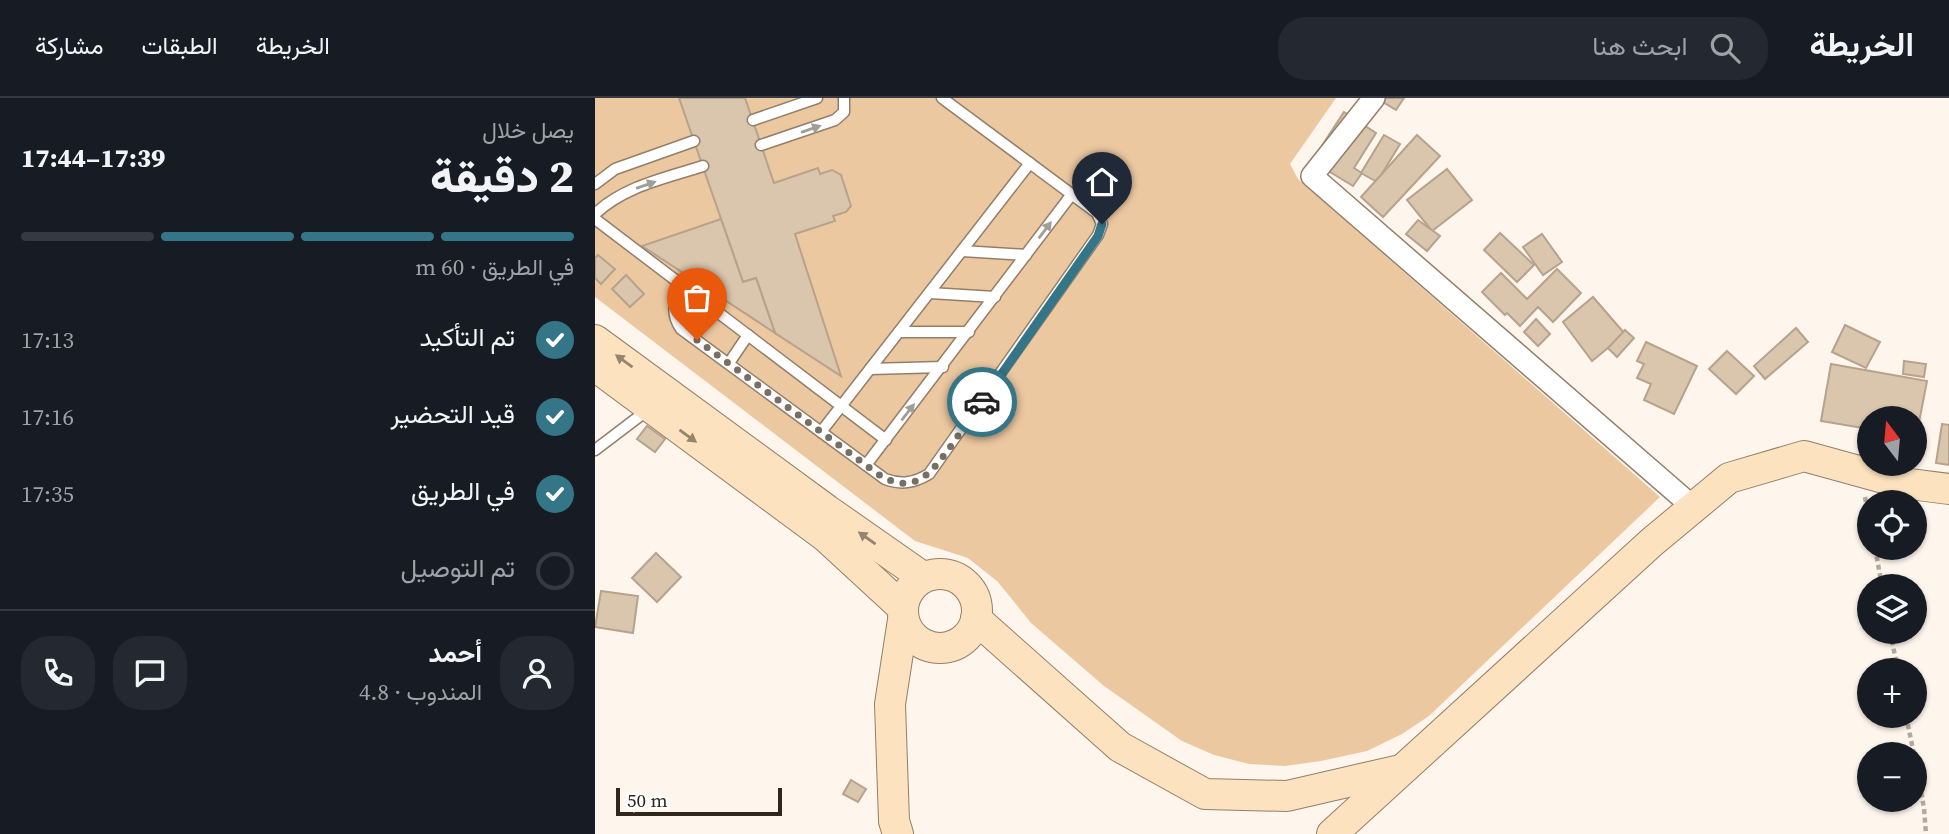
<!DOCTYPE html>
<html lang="ar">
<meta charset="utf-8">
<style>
body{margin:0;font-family:"Source Serif 4",Vazirmatn,serif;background:#242831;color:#f1f3f6;direction:rtl;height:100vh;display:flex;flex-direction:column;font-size:26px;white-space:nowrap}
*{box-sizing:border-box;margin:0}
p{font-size:23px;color:#9ea1a6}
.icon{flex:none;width:38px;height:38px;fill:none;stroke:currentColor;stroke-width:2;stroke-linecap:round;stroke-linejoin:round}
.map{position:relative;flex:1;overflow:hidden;direction:ltr}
.sheet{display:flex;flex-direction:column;background:#171b24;width:595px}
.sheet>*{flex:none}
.needle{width:46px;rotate:344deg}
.fabs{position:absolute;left:1262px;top:308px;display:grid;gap:14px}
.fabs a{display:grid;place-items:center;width:70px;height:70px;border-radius:50%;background:#171b24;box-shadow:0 2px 5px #0004;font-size:35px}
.scale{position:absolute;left:21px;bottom:18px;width:166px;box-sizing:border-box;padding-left:7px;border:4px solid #2f271e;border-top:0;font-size:19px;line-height:24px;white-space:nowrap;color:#2f271e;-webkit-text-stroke:5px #fff;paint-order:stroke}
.pin{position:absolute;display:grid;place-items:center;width:60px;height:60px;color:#fff;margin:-72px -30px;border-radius:50% 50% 50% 0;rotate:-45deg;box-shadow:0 0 7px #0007}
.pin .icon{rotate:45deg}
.courier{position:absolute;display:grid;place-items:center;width:70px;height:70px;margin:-35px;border:5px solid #347688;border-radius:50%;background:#fff;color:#222;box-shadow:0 2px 9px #0007}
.summary em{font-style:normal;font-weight:800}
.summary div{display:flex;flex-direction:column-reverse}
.summary{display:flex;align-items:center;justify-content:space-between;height:119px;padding:0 21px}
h1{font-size:46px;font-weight:800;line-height:52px}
.bar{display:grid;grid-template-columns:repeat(4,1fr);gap:10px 7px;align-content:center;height:84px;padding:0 21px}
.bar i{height:9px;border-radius:5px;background:#363941}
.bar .current{background:#347688}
.bar p{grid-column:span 4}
.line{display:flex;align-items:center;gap:18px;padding:0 21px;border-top:2px solid #363941}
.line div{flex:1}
.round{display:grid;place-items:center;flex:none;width:74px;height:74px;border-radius:28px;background:#242831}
ol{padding:0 21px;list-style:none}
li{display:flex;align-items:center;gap:21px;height:77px}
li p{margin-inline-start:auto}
li .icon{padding:7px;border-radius:50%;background:#347688;color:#fff;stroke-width:4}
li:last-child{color:#9ea1a6}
li i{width:38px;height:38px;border:4px solid #363941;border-radius:50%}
header{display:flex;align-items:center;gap:42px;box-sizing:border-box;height:98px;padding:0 35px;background:#171b24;border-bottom:2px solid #363941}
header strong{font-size:33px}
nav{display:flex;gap:38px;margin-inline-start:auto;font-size:24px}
.search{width:490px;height:63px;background:#242831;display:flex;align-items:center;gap:18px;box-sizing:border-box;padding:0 24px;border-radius:28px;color:#9ea1a6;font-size:26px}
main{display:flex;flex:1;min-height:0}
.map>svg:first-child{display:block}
</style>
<header>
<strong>الخريطة</strong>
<div class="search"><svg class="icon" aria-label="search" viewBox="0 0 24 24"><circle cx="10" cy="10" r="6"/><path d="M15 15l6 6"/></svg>ابحث هنا</div>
<nav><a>الخريطة</a><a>الطبقات</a><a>مشاركة</a></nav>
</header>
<main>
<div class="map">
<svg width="1354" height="736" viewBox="0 0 1354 736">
<rect width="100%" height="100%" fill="#fef5ec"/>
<path fill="#ecc8a1" d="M0 0H741L695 66 703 81 1065 399 834 618 807 636 772 653 726 663 690 668 654 666 619 657 587 643 509 588 436 525 403 484 373 460 320 443 0 199Z"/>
<g fill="#dac5ad" stroke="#b7a28b" stroke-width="2">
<path d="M84 0H150L179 85 223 70 225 76 237 72 246 77 256 108 251 114 238 118 240 123 200 136 246 278 180 235 161 180 148 184Z"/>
<path d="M781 0H809L801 12Z"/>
<path d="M749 14 781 35 759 70 767 75 758 88 717 63Z"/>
<path d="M789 37 805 46 782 84 766 75Z"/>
<path d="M822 37 845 58 788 119 766 99Z"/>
<path d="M852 71 877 102 837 133 812 102Z"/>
<path d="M126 121 148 184 161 180 180 235 47 148Z"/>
<path d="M823 122 845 138 832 153 811 136Z"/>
<path d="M905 135 939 167 922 184 889 152Z"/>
<path d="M947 136 967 164 948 177 928 149Z"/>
<path d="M3 157 20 171 6 186 0 180V160Z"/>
<path d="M962 171 986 195 958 224 943 209 925 228 912 215 910 217 887 194 906 175 932 201Z"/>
<path d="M31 177 49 196 35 209 17 191Z"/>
<path d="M998 199 1030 236 997 263 968 224Z"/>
<path d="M941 221 955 236 943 248 929 234Z"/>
<path d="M1250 227 1285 244 1271 270 1237 254Z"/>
<path d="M1201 230 1213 244 1170 281 1159 268Z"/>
<path d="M1030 232 1039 240 1022 259 1013 250Z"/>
<path d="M1051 244 1102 268 1079 316 1049 302 1056 286 1042 280 1049 266 1042 263Z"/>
<path d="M1132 253 1159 278 1141 296 1114 271Z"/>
<path d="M1309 263 1331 266 1329 279 1308 276Z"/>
<path d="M1236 266 1332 283 1321 340 1320 339V320H1274V331L1226 323Z"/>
<path d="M1347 326 1354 327V367L1341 365Z"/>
<path d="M52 328 70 341 60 354 42 341Z"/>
<path d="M61 455 86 479 62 504 37 480Z"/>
<path d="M6 493 43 498 38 535 0 529Z"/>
<path d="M256 682 271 691 263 704 248 696Z"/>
</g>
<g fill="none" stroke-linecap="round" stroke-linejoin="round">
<g stroke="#937f69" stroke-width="13">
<g id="lane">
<path d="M158 22 222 0"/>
<path d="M166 47 240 22 249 14V0"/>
<path d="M0 86 20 71 99 43"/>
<path d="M0 116C29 88 71 80 108 68"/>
<path d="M0 121 291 342"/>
<path d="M367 153 431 157"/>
<path d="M88 188C79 203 75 215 86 231L290 381C306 387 319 385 334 376L503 137 507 126 502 115 347 0"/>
<path d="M335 195 400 199"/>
<path d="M304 234H374"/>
<path d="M134 265 153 237"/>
<path d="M275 271 348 269"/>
<path d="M226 334 435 65"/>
<path d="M0 352 54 311"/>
<path d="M271 367 477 96"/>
</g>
</g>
<g stroke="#937f69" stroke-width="24">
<path id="street" d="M779 0 717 78 1098 409"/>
</g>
<g stroke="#937f69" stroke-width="32">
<g id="secondary">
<path d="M0 242 232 412 328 479"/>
<path d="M0 268 231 439 307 509"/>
<circle cx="345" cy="513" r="37"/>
<path d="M381 521 525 649 610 696 692 698 805 672"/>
<path d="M303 736 299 723 295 606 308 522"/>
<path d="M737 736 1057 444 1134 380 1209 358 1307 385 1354 391"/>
</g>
</g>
<g stroke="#b2aaa1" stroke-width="4.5" stroke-dasharray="5 3.5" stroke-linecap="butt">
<path d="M1270 399 1274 420"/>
<path d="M1280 450 1287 488"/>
<path d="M1295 534 1303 572"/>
<path d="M1311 618 1319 656"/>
<path d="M1320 661 1329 710 1331 736"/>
</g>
<use href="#lane" stroke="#fff" stroke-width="10"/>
<use href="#street" stroke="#fff" stroke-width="21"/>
<use href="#secondary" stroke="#fce2be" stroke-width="30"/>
</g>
<defs><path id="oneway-solid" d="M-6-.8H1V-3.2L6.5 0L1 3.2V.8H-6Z" transform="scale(1.75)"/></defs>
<g fill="#a19e9a">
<use href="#oneway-solid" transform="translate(216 31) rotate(-19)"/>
<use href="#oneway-solid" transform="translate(51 87) rotate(-19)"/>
<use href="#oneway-solid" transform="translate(450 132) rotate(-53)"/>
<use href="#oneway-solid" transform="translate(313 314) rotate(-52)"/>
</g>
<g fill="#96846e">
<use href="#oneway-solid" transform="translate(29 263) rotate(-144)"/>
<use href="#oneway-solid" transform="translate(93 338) rotate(36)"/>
<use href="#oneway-solid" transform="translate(272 440) rotate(-145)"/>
</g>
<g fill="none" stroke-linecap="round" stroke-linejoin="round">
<path stroke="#776f66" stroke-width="7" stroke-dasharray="0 12.6" d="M102 242 283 376C320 400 338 373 358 345 368 331 377 317 387 304"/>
<path stroke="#347688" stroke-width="9" d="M387 304 503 138 507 126"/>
</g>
</svg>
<div class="fabs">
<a><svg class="needle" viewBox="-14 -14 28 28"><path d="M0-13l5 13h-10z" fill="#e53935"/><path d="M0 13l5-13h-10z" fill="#9ea1a6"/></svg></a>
<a><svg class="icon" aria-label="locate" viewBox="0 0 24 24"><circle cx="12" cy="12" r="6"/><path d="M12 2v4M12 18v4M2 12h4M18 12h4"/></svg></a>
<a><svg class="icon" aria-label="layers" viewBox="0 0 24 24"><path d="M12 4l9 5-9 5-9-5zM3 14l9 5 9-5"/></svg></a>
<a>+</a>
<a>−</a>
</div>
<div class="scale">50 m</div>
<div class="pin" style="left:102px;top:242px;background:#ea580c"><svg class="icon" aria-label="bag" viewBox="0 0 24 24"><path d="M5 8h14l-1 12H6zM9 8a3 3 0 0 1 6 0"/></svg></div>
<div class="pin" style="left:507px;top:126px;background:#1f2937"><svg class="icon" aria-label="home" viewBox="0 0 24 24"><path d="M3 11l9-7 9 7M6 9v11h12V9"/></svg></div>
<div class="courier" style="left:387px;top:304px"><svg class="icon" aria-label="car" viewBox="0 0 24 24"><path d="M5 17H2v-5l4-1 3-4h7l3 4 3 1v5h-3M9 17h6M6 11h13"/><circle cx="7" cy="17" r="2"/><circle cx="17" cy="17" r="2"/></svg></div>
</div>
<section class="sheet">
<div class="summary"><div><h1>2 دقيقة</h1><p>يصل خلال</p></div><em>17:39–17:44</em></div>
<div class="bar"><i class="current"></i><i class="current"></i><i class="current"></i><i></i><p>في الطريق · 60 m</p></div>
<ol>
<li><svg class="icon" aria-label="check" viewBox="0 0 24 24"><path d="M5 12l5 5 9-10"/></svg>تم التأكيد<p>17:13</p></li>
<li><svg class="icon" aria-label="check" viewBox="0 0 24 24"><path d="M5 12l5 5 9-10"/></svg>قيد التحضير<p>17:16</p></li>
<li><svg class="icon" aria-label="check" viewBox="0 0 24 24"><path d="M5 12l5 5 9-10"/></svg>في الطريق<p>17:35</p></li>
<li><i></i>تم التوصيل</li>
</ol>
<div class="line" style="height:126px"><a class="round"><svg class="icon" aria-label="person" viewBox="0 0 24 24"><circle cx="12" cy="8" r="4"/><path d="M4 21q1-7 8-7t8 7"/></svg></a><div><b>أحمد</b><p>المندوب · 4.8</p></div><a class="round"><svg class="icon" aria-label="chat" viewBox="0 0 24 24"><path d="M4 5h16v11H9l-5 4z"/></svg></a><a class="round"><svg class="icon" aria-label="phone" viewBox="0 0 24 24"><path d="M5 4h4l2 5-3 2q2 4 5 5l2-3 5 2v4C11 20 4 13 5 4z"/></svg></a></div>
</section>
</main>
